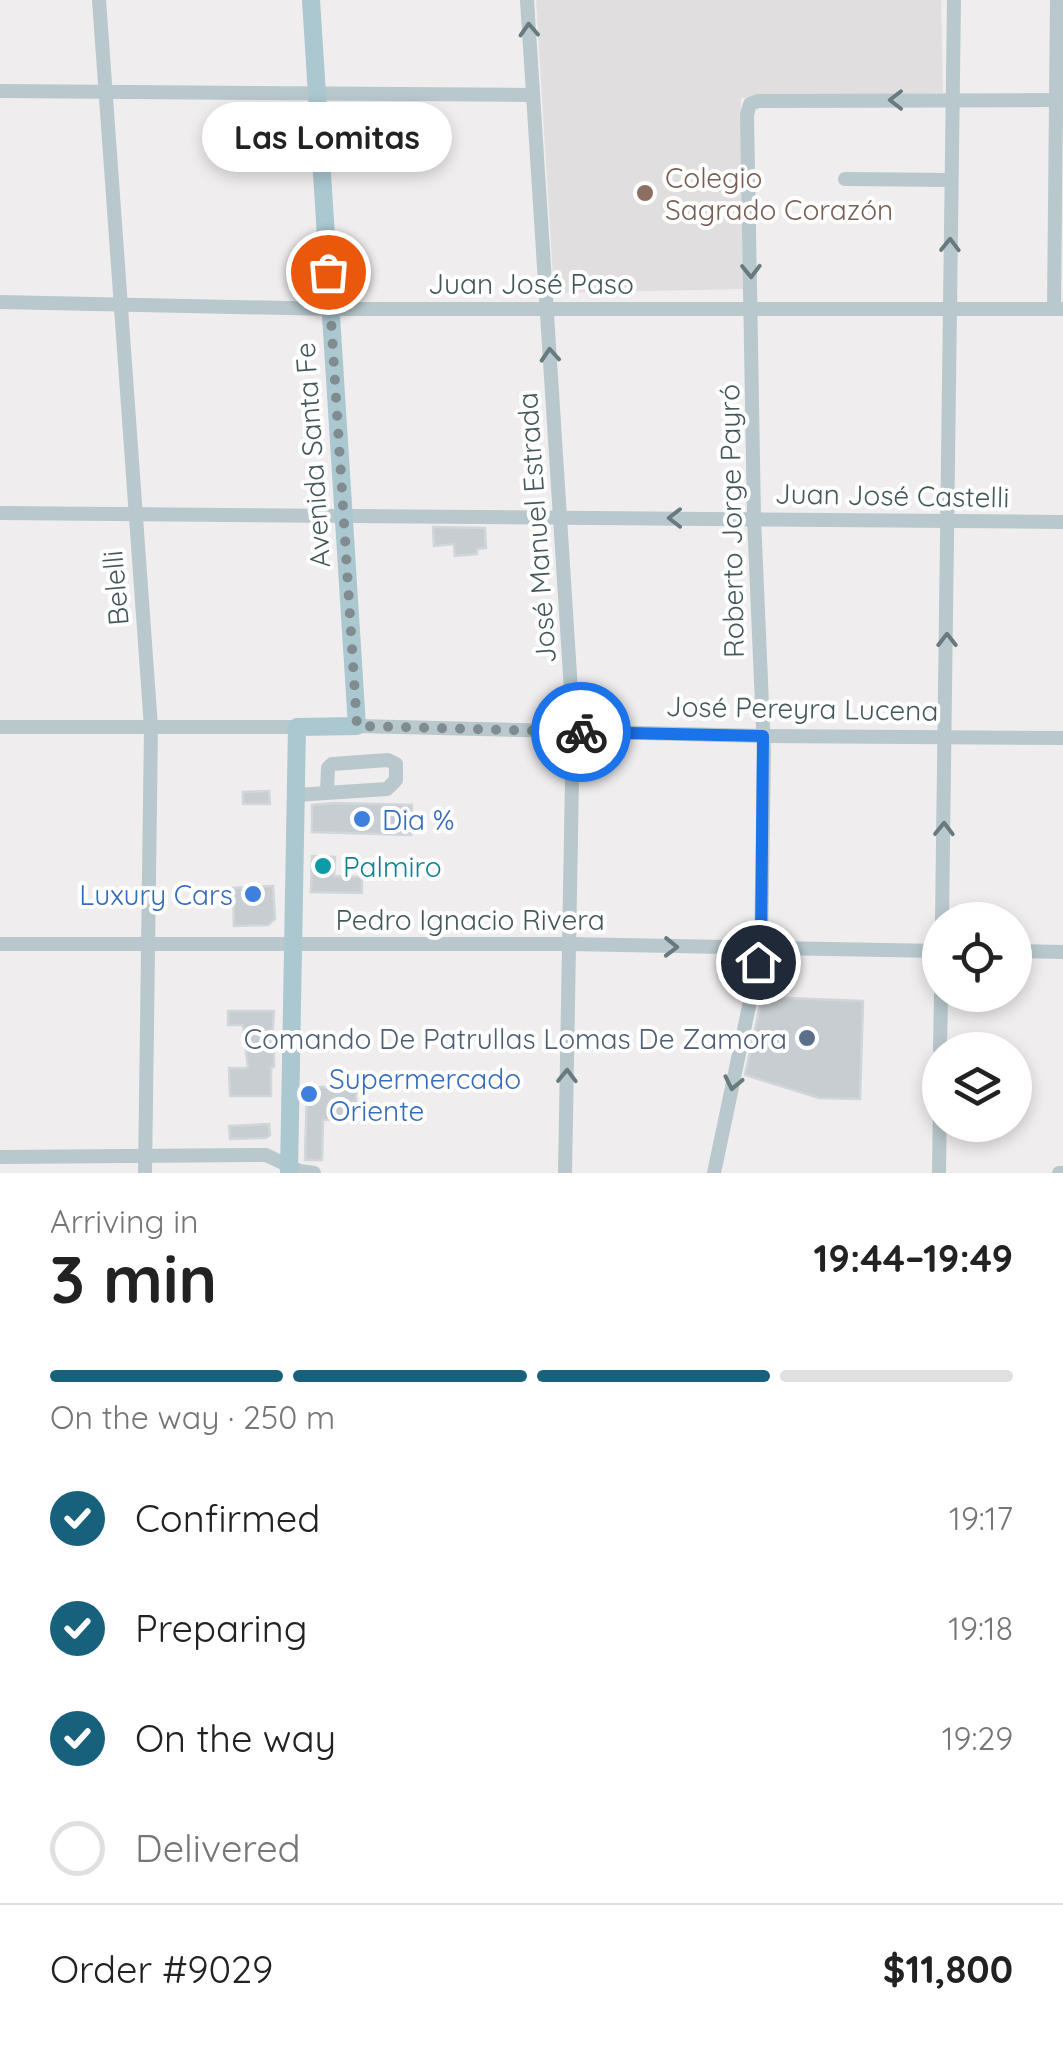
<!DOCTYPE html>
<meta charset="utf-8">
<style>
body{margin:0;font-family:Quicksand,sans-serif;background:#f6f6f6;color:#222;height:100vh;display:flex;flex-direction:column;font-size:38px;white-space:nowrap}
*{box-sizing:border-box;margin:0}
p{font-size:32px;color:#767676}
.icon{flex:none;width:55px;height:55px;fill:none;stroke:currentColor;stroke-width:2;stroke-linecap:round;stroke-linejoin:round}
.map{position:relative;height:1173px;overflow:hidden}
.panel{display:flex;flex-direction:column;background:#fff;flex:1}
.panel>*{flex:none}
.tools{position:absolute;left:922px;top:902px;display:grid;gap:20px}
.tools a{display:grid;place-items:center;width:110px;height:110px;border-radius:50%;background:#fff;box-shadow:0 5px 15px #0003;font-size:50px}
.pin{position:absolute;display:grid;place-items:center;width:85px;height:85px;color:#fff;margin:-42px;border:5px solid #fff;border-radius:50%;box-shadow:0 2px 10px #0007}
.courier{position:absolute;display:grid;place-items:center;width:100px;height:100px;margin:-50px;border:8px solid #1a73e8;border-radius:50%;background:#fff;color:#222;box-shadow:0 2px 12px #0007}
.bubble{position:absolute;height:70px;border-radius:35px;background:#fff;box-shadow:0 5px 15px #0003;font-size:32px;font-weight:700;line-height:70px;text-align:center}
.summary em{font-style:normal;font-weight:700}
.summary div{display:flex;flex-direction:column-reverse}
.summary{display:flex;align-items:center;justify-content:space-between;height:170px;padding:0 50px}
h1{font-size:65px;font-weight:700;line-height:75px}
.bar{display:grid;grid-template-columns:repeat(4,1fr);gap:15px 10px;align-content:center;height:120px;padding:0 50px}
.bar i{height:12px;border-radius:8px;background:#e0e0e0}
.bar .active{background:#18617d}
.bar p{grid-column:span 4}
.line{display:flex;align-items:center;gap:25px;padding:0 50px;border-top:2px solid #e0e0e0}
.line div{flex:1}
ol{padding:0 50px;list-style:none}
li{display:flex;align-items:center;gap:30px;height:110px}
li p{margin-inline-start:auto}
li .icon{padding:10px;border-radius:50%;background:#18617d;color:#fff;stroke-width:4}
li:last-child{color:#767676}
li i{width:55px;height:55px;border:5px solid #e0e0e0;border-radius:50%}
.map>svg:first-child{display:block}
</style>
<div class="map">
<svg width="1063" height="1173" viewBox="0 0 1063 1173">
<rect width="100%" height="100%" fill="#f0edee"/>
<path fill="#e1dee0" d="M536 0H941L943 93 741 98 743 289 554 293Z"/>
<g fill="#c7cdd1" stroke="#d1d6da" stroke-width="2.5">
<path d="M433 527 485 528 486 548 477 549V554L455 556 454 544 434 546Z"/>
<path d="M269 791 270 804H243V792Z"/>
<path d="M334 803 412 805 411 835 312 832V805Z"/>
<path d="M312 856 335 857 334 876 362 877V893L311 892Z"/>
<path d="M273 886 275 919 268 925 234 926 233 888Z"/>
<path d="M762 997 863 1001 860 1099 819 1098 745 1075Z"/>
<path d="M228 1011H274L271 1052H274V1067H271V1096H230L229 1068H248L243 1025H228Z"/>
<path d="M307 1087H356V1103L348 1102V1119L323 1120 322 1160H305Z"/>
<path d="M269 1124 270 1135 266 1138 230 1139 229 1126Z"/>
</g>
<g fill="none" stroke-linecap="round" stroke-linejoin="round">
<g stroke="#b8c8cc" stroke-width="14">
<path d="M99 0 151 727 145 1173"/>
<path d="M527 0 573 722 565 1173"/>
<path d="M0 91 533 95"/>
<path d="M845 179 951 180"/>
<path d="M0 302 331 309H1063"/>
<path d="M1054 309 1057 0"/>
<path d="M0 513 1063 522"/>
<path d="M357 726 763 736 1063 738"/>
<path d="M0 727H297"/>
<path d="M296 795 387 789 396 780V764L388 760 332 764 328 768 327 792"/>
<path d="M942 920 954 0"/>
<path d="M0 944H570L940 951"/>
<path d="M1015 951 1063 952"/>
<path d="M940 1050 941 995"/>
<path d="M0 1157 266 1155 300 1171 314 1173"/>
<path d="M714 1173 761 949 764 751 754 518 747 115 750 104 758 101 1063 100"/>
<path d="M939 1173 940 1097"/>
<path d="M1059 1173H1063"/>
</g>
<path stroke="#abc7cf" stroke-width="18" d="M289 1173 297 727 357 726 311 0"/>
</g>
<defs><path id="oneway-chevron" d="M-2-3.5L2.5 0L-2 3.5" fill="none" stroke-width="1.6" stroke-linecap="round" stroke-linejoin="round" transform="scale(2.5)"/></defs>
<g stroke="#677a7e">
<use href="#oneway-chevron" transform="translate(529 30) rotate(-93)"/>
<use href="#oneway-chevron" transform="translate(896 100) rotate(180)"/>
<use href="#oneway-chevron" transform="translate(950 245) rotate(-89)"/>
<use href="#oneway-chevron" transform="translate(751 271) rotate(89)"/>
<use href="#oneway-chevron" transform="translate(550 355) rotate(-94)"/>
<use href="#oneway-chevron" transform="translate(675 518) rotate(-180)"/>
<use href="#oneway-chevron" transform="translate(947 640) rotate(-90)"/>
<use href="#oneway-chevron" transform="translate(944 829) rotate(-89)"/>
<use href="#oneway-chevron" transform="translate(671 947) rotate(1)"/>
<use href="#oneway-chevron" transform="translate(567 1076) rotate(-89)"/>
<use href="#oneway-chevron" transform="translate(733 1083) rotate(102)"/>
</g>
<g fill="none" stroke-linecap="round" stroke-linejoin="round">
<path stroke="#808c8f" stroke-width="10" stroke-dasharray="0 18" d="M328 272 357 726 581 732"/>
<path stroke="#1a73e8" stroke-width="12" d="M581 732 763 736 761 949 758 962"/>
</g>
<circle fill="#8d6e63" stroke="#fff" stroke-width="4" cx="645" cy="193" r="10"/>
<g fill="#3f7fe0" stroke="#fff" stroke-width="4">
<circle cx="362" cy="819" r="10"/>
<circle cx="253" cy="894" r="10"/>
<circle cx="309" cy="1094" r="10"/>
</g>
<circle fill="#0f9aa8" stroke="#fff" stroke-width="4" cx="323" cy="866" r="10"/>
<circle fill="#5c6f8a" stroke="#fff" stroke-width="4" cx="807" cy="1038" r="10"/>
<g text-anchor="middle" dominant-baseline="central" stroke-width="8" stroke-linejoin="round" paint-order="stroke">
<g font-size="28" fill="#785e54" stroke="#fff" text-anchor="start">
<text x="665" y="177">Colegio<tspan x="665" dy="32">Sagrado Corazón</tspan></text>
</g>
<g font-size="28" fill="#44585c" stroke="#fff">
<text x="531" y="283">Juan José Paso</text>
<text transform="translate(312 455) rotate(-94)">Avenida Santa Fe</text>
<text transform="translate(892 495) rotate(1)">Juan José Castelli</text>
<text transform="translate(731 521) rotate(-91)">Roberto Jorge Payró</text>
<text transform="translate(536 528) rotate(-94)">José Manuel Estrada</text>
<text transform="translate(115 588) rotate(-95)">Belelli</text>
<text transform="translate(802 708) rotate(1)">José Pereyra Lucena</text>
<text x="470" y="919">Pedro Ignacio Rivera</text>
</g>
<g font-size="28" fill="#366cbe" stroke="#fff" text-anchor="start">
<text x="382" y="819">Dia %</text>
<text x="233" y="894" text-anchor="end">Luxury Cars</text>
<text x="329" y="1078">Supermercado<tspan x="329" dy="32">Oriente</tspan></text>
</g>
<g font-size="28" fill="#0d838f" stroke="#fff" text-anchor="start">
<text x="343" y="866">Palmiro</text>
</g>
<g font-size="28" fill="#4e5e75" stroke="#fff" text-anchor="end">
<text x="787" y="1038">Comando De Patrullas Lomas De Zamora</text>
</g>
</g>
</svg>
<div class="tools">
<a><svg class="icon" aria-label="locate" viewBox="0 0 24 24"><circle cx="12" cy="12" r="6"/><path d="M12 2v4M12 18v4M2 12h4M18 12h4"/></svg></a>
<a><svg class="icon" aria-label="layers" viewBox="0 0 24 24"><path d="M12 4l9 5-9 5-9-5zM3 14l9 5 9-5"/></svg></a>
</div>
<div class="pin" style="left:328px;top:272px;background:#ea580c"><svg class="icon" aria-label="bag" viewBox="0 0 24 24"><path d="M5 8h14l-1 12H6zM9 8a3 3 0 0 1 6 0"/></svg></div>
<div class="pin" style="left:758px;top:962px;background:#1f2937"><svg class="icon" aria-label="home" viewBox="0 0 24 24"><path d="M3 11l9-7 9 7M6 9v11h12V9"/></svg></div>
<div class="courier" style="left:581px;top:732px"><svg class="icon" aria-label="bike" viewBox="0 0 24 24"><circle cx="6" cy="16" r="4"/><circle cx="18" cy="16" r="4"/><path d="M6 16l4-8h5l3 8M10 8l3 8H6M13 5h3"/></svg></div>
<div class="bubble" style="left:202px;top:102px;width:250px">Las Lomitas</div>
</div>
<section class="panel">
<div class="summary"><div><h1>3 min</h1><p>Arriving in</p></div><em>19:44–19:49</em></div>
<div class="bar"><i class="active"></i><i class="active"></i><i class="active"></i><i></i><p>On the way · 250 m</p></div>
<ol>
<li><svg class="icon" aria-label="check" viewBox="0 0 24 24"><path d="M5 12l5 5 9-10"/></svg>Confirmed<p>19:17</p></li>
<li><svg class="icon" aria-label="check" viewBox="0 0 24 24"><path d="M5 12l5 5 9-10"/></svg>Preparing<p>19:18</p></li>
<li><svg class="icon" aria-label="check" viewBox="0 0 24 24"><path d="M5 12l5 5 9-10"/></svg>On the way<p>19:29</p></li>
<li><i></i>Delivered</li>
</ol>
<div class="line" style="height:130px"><div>Order #9029</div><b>$11,800</b></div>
</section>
